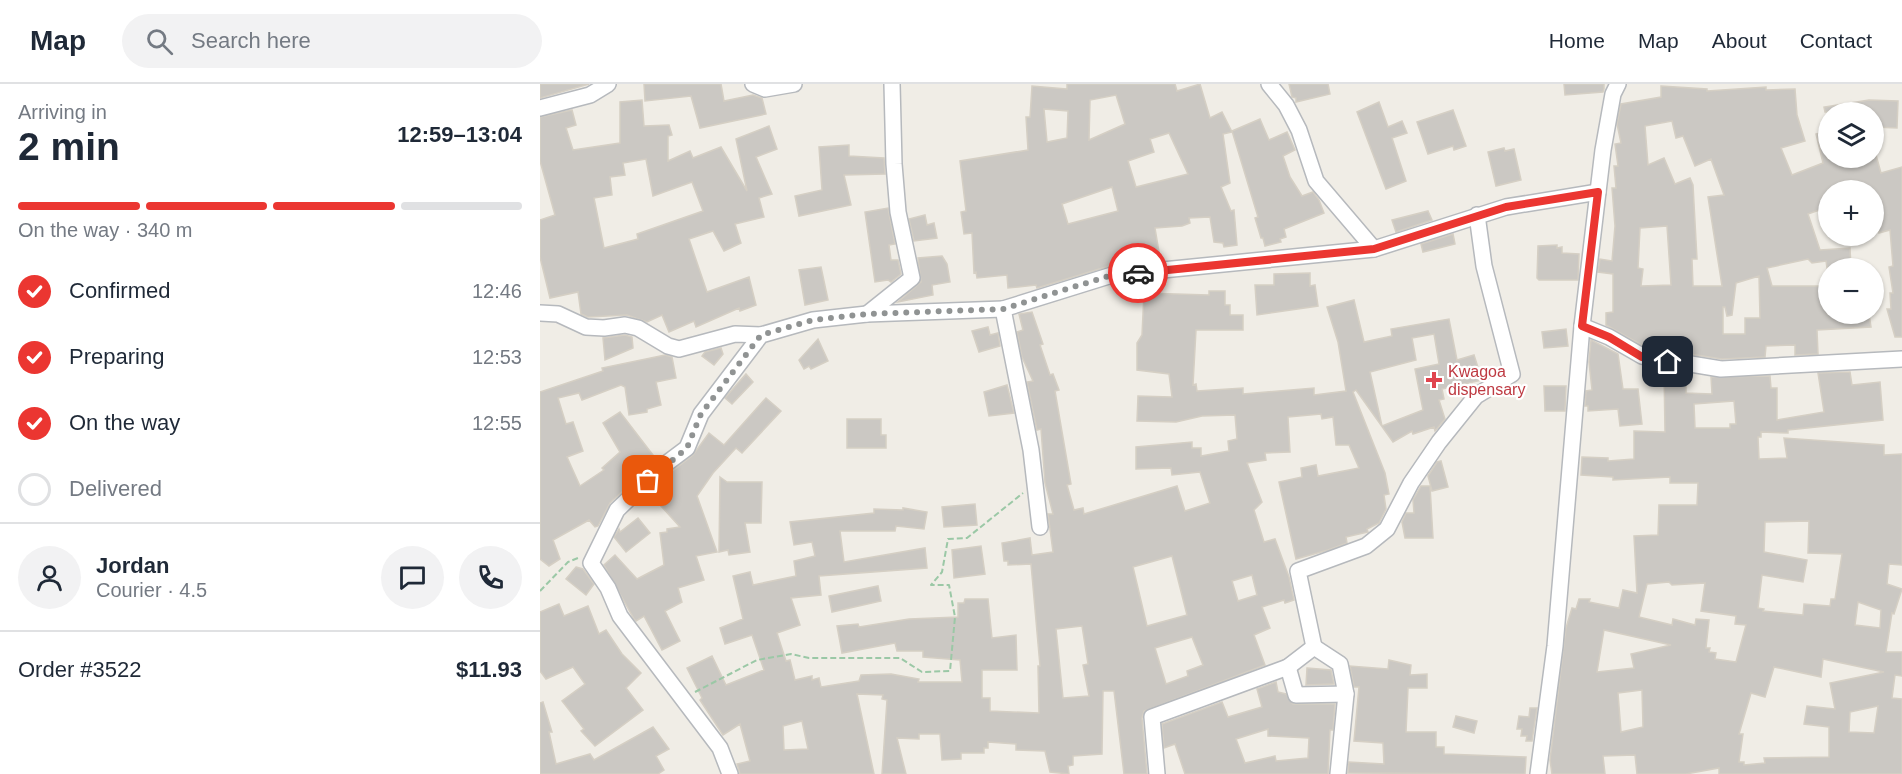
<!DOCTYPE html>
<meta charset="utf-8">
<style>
body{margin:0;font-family:Helvetica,sans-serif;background:#f2f2f3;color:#1f2937;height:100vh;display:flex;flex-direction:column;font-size:22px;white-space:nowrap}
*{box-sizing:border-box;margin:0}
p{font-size:20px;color:#747a83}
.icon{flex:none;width:33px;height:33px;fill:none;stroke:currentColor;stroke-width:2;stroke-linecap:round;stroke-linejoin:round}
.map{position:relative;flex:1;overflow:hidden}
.sheet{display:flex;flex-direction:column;background:#fff;width:540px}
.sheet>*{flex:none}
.controls{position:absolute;left:1278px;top:18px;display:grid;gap:12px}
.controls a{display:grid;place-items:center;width:66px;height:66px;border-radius:50%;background:#fff;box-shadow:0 2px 4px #0004;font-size:30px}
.pin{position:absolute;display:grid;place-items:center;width:51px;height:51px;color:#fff;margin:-26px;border-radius:12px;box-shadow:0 3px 9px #0006}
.courier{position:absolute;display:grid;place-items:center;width:60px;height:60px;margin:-30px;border:4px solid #eb3631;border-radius:50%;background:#fff;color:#222;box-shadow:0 2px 8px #0007}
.headline em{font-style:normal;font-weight:800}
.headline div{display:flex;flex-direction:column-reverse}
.headline{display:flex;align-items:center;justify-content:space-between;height:102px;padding:0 18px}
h1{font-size:39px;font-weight:800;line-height:45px}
.bar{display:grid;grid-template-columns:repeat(4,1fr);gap:9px 6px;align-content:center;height:72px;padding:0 18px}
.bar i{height:8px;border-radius:4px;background:#e0e1e3}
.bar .selected{background:#eb3631}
.bar p{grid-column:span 4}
.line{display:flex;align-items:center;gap:15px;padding:0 18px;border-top:2px solid #e0e1e3}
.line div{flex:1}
.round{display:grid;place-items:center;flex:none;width:63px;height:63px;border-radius:32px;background:#f2f2f3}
ol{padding:0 18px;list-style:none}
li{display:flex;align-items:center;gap:18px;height:66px}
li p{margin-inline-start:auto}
li .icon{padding:6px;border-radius:50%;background:#eb3631;color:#fff;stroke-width:4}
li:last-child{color:#747a83}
li i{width:33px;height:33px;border:3px solid #e0e1e3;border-radius:50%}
header{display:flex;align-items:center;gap:36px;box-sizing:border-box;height:84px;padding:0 30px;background:#fff;border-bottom:2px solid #e0e1e3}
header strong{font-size:28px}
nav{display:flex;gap:33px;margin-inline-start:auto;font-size:21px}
.search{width:420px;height:54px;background:#f2f2f3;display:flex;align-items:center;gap:15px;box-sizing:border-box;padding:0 21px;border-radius:33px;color:#747a83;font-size:22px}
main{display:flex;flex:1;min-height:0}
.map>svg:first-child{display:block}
</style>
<header>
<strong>Map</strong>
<div class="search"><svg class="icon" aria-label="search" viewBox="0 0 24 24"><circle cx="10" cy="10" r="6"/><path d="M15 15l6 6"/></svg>Search here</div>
<nav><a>Home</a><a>Map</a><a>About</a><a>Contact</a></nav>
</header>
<main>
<section class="sheet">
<div class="headline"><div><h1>2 min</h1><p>Arriving in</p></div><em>12:59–13:04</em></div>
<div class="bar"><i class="selected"></i><i class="selected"></i><i class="selected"></i><i></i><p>On the way · 340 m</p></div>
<ol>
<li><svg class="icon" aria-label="check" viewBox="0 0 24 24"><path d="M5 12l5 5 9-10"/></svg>Confirmed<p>12:46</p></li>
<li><svg class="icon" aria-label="check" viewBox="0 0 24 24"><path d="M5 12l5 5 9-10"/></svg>Preparing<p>12:53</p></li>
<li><svg class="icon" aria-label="check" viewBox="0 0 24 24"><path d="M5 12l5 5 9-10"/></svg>On the way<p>12:55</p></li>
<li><i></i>Delivered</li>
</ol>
<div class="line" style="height:108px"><a class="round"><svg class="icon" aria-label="person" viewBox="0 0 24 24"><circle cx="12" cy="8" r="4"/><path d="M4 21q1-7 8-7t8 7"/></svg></a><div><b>Jordan</b><p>Courier · 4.5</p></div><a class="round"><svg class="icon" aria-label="chat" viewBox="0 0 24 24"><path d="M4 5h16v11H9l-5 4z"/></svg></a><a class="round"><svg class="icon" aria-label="phone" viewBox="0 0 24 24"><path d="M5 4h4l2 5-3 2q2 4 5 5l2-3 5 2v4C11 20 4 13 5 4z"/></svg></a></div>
<div class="line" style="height:78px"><div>Order #3522</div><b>$11.93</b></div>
</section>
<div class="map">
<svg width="1362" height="690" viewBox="0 0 1362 690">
<rect width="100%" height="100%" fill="#f0ede6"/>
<g fill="#cbc8c3" stroke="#d5cfc4" stroke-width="1.5" fill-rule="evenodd">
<path d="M0 0H49L0 14Z"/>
<path d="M104 0H181L184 17 213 11 222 14 226 30 160 44 151 12 105 17Z"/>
<path d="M527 0H635L637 7 660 0 670 34 682 28 692 48 683 50 690 99 681 103 691 127 694 126 697 161 684 163 683 159 674 158 670 133 649 134 650 139 642 142 615 144 620 174 569 182 497 204 496 201 468 204 467 191 437 194 436 188 434 189 432 149 424 150 421 128 426 127 420 77 488 66 486 33H490L492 2 527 5ZM576 11 585 40 549 56 550 16ZM504 25 528 27 527 54 507 58ZM629 49 648 90 596 103 588 77 614 68 610 55ZM572 103 578 127 528 140 522 120Z"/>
<path d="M749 0H788L790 10 756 18V14L752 13Z"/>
<path d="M1024 0H1064V5L1063 8 1025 11Z"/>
<path d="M1121 2 1167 5V7L1226 3V6L1255 5 1257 31 1265 57 1241 64 1252 91 1283 79 1276 50 1288 47V74H1303L1305 80 1336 71 1341 89 1362 83V253H1355L1347 225H1351L1350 209H1353L1349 183 1353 182 1350 146 1339 149 1334 122V106H1288V123L1268 130 1280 166 1310 164 1311 184H1287L1286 177 1272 179 1268 175 1227 184 1232 202H1288V230H1329L1331 243 1277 246 1278 270 1255 271V261L1226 262 1225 273 1182 275 1105 263 1066 241V229L1073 228V190L1058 188 1060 175 1072 177 1075 142 1072 104H1076L1074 82H1078L1075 60 1081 59 1077 40 1081 20 1121 13ZM1132 37 1136 54 1143 52 1155 82 1171 75 1184 111 1168 113 1182 202H1153L1152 175H1157L1153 101 1150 94 1135 100 1124 74 1108 81 1105 42ZM1127 142 1131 201 1101 202 1103 185 1098 184 1100 144ZM1219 192 1220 234H1205V250H1183V223H1185L1187 232 1192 231 1196 199Z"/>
<path d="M102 16 104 42 129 41 132 51 128 52V77L150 67 153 74 181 63 207 107 196 55 229 42 237 65 216 73 232 110 219 114 224 133 195 140 201 159 184 167 173 147 149 155 167 208 209 193 216 221 200 227 199 224 156 243 154 237 129 248 122 231 107 238 87 231 48 233 41 230 38 208 10 214 0 173V136L15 131 0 77V33L32 26 36 41 26 44 33 66 80 59V18ZM106 75 113 112 152 98 163 127 97 150 98 155 64 164 54 114 72 111 70 93 85 91 83 79Z"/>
<path d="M1329 16 1358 17 1357 44 1334 43V28H1285L1284 23Z"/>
<path d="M839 18 848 43 862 37 867 49 852 54 866 97 846 105 817 28Z"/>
<path d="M913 26 926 62 914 66 913 62 888 70 877 38Z"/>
<path d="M720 35 729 56 747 48 755 66 743 72 750 93 762 112 773 108 779 116 784 129 744 145 746 153 740 155 741 158 725 162 723 154H721L715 134 718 133 692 47Z"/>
<path d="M309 61V72L344 74 345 90 304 91 311 121 259 132 255 112 282 106 279 63Z"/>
<path d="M964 64 965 67 974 65 981 96 956 102 948 68Z"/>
<path d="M348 124 355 160 349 161 351 176H358L361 190 351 198 348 196 335 198 325 128Z"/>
<path d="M888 127 892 136 856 148 852 136Z"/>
<path d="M385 131 387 141 394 139 397 154 374 157 369 135Z"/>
<path d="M913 150 915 160 883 168 881 160Z"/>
<path d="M1017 161V164L1022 163V169L1039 170 1038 196H999L997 194 998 162Z"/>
<path d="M402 172 407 180 410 198 392 201 393 211 358 218 381 198 378 174Z"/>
<path d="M281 183 288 216 265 221 259 186Z"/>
<path d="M770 189V202L775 201 778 222 717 231 715 201H734V190Z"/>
<path d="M669 207H685V221H690V231H703V246H656L653 301 656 300 657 307 703 304V310L774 304V311L806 307 798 258 787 223 814 216 824 258 852 252 851 245 909 235 917 276 934 271 942 296 902 305 904 315 899 316 905 335 895 347 894 343 873 350 872 347 853 358 816 306 813 308 845 389 849 410 844 411 846 425 839 439 827 445 828 448 806 453 807 459 788 466 756 475 739 398 762 393 761 384 776 381 778 392 819 384 809 361H796L793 333 782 335 781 330 748 333 750 368 725 369 726 376 707 379 722 418 714 426 724 458 735 455 749 493 754 516 745 519 744 516 722 523 730 544 714 551 725 581 604 627 602 634 607 690H584L574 607H563L562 670 533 672V681L528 682 529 690 510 688 505 667 476 666V660L448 658V664H444V669H421V675L402 676 400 650H379V655L357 654 366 690H342L347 616 342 615 343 611 317 610 334 690H200L197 680 210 677 200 640 183 651 160 616 162 614 147 584 172 572 186 601 224 586 212 551 185 560 180 544 203 535 193 492 210 488 213 501 256 492 254 477 275 472 272 458 254 461 250 438 334 429V425L363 426V424L387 428 384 445 356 442 355 447H300L304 478 385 464 387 484 279 492 281 511 251 514 260 541 237 549 246 577 250 576 255 596 272 592V596L279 594 281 603 319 597 321 591 351 590 379 595 378 598H422L420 576 383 573V567H357L355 559 302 569 297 542 318 540 319 543 369 535 418 533V519H424L425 515H448L452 554 476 551 477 586H442V614H450V627L499 629 498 582H500L491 480 468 481V477H464L462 459 490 454 492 471 513 468 508 430H513L505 399 501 345 497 346 487 298 493 297 482 273 477 248 483 246 479 230 492 228 503 260 500 261 510 291 513 290 519 306 515 307 531 400 527 401 534 426 543 424 544 430 637 402 645 427 670 419 660 388 632 391 631 384 596 385V363L652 358V364H661V372L689 367 688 357 697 355 695 331 662 332 636 338 597 337 598 312 632 313 629 290 597 286V259L602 251 604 209 669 211ZM894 250 899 280 875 285 883 326 842 342 830 288 876 276 872 254ZM632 472 647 531 607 542 593 483ZM712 491 717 511 698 517 692 497ZM542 542 548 580 543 581 549 612 523 614 516 545ZM652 553 663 581 647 587 648 592 626 600 615 564ZM262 637 268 665 244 666 243 642Z"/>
<path d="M448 243 450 251 458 249 460 262 439 268 432 247Z"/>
<path d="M1026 245 1028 262 1004 264 1002 248Z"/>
<path d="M85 251 92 253 93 264 65 276 63 254Z"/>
<path d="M278 255 288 277 271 285 269 282 264 285 259 276Z"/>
<path d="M1051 256 1078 270 1083 305H1098L1102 340 1080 342 1078 325 1048 327V322H1045L1046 307 1052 306 1049 278Z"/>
<path d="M181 264 183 270 174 281 162 272 165 268Z"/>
<path d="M125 271 132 273 136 294 116 298 121 321 107 325V328L89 331 85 303 81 301 42 316 39 309 18 314 26 340 33 338 43 367 27 373 40 402 64 386 62 384 80 368 63 339 80 328 116 375 70 419 58 442 55 443 49 436 13 456 20 475 9 482 0 475V308L63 287 62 284Z"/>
<path d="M1115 284 1146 289V309L1172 310 1171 293 1230 292 1231 304H1237V336L1284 328 1278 289 1310 288 1312 301 1340 298 1343 336 1248 346V349L1221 348V353H1218L1219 375 1247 374 1244 354 1344 361V371L1362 370V481L1349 480 1347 500 1362 505 1354 530 1352 529 1346 568H1362V592L1355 591 1352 614 1362 615V690H1179V684L1146 690H1097L1095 671 1063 672 1065 690H1012L1010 676 1026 544 1032 524 1036 525 1039 515H1050L1049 518 1079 524 1083 506 1097 509 1094 452 1118 451 1119 421H1157L1158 399H1130V393L1073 396V393L1041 391 1042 373 1068 374V377L1094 375V347L1125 348 1124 287H1115ZM1194 317 1196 340H1190V344H1155L1154 320ZM1269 437 1268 469 1302 470 1295 515H1291L1290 522 1264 520 1263 531 1223 527 1224 525 1218 524 1222 491 1263 498 1267 476 1224 468 1225 438ZM1129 498 1132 501 1165 499 1161 527 1196 532 1195 540 1206 541 1196 578 1175 575 1176 569 1169 568 1170 564H1166L1169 536 1156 535 1155 541 1133 535 1132 541 1099 533 1107 500ZM1318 518 1341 526 1340 544 1315 541ZM1064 546 1131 561 1091 570 1094 584 1057 588ZM1283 575 1344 588 1290 599 1295 625 1267 622 1264 640 1289 643V673L1224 674 1225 679 1204 681V678H1199L1203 650H1199L1211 609 1225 613 1234 583 1281 593ZM1102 606 1103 643 1081 648 1078 609ZM1338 622 1334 649 1309 648 1310 628Z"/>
<path d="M206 290 213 298 192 320 185 314Z"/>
<path d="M467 301 474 329 449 332 444 308Z"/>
<path d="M1004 302H1026L1025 327H1005Z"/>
<path d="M226 314 241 327 202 369 196 364 173 389 157 412 177 468 156 472 164 496 138 504 142 518 125 527 140 557 122 566 104 532 96 537 94 535 64 481 75 471 97 495 124 481 120 449 127 448V445L140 443 111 411 132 392 130 389 153 371 169 349 184 361Z"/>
<path d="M307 335H341V351H346V364H307Z"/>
<path d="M901 377 908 403 892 407 888 392 897 378Z"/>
<path d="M180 393 187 398H222L221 439H205L210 468 189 471 188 466 179 468Z"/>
<path d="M881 402H890L893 454H865L862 438 866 429H874L873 416Z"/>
<path d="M435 420 437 441 404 443 402 423Z"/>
<path d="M98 434 110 449 86 468 74 453 79 445 80 448Z"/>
<path d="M441 462 445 490 414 494 412 466Z"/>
<path d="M36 483 43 485 54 500 46 511 26 495Z"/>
<path d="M338 502 341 517 292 528 289 512Z"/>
<path d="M19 520 24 532 48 522 59 550 66 546 82 570 101 589 86 604 103 626 55 662 41 647 44 645 22 617 45 600 33 583 6 595 0 587V528Z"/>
<path d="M849 576 871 581 870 591 887 590V604H868L866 648H896V663H904V670L986 673 985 690 808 689 809 678 844 680 843 659 814 657 819 603H814L810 582 848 585Z"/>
<path d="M767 584 791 586 794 600 766 601Z"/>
<path d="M736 598 738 608 746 610 753 620H795L793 646H790L788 690H645L635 660 624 664 622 640 682 618 688 633 722 623 717 605ZM728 645V652L769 654 768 674 736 677 735 672 705 679 696 655Z"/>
<path d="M3 618 12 648H9L16 680 50 670 54 676 113 643 129 665 116 672 124 686 118 690H0V619Z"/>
<path d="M990 624H997L992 657H986L987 652H981L982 645H977L979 632 989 633Z"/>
<path d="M916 632 937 637 934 649 913 643Z"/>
</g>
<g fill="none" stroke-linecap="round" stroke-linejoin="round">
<g stroke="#b6b9bd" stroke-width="18">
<g id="minor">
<path d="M213 0 225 5 254 0"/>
<path d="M729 0 746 21 759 46 776 97 834 165"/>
<path d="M0 24 50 11 68 0"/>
<path d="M0 229 18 230 46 243 64 244 85 241 98 244 128 262 139 265 195 250 221 251"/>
<path d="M327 230 372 194 358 128 354 80 352 0"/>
<path d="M1042 242 1069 253 1102 272 1181 285 1362 275"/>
<path d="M500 443 491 366 463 225 572 191 834 165 966 123 1058 108"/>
<path d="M774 563 800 580 806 610 798 690"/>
<path d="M748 583 756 611 806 610"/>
<path d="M190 690 180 664 80 532 68 504 51 479 77 426 123 382 147 364 161 330 221 251 273 236 327 230 463 225"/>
<path d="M617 690 612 633 748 583 774 563 758 487 826 462 847 445 871 399 899 358 936 312 972 290 944 182 937 131"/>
<path d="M998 690 1015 562 1042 242 1063 66 1073 10 1078 0"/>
</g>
</g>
<g stroke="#9bc8a6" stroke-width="2" stroke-dasharray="6 3" stroke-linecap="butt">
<path d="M0 507 28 478 38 474"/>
<path d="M155 608 217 576 251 570 269 574H360L382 588 410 587 415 533 409 501H391L402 488 408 455 427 454 483 409"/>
</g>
<use href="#minor" stroke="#fff" stroke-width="15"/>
</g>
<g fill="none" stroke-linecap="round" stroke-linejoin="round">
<path stroke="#909393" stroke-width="6" stroke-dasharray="0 10.8" d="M108 397 147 364 161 330 221 251 273 236 327 230 463 225 572 191 598 189"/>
<path stroke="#eb3631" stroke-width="8" d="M598 189 834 165 966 123 1058 108 1042 242 1069 253 1102 273 1128 278"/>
</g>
<path fill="#e0444e" stroke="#fff" stroke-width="2" d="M891 287h6v6h6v6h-6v6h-6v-6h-6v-6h6z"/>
<g text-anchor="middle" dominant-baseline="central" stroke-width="4.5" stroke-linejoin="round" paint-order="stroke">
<g font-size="16" fill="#be3a42" stroke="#fff" text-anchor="start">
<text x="908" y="287">Kwagoa<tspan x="908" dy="18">dispensary</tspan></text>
</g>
</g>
</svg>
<div class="controls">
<a><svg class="icon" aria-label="layers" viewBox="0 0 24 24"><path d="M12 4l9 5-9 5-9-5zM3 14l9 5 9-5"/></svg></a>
<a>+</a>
<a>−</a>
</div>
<div class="pin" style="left:108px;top:397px;background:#ea580c"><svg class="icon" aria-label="bag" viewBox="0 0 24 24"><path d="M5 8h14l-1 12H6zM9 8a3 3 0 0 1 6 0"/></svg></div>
<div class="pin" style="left:1128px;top:278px;background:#1f2937"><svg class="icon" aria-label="home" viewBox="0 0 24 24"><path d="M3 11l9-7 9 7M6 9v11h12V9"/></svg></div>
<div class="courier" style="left:598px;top:189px"><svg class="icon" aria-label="car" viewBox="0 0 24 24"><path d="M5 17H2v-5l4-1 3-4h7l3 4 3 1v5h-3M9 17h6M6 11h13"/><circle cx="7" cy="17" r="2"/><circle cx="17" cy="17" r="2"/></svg></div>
</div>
</main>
